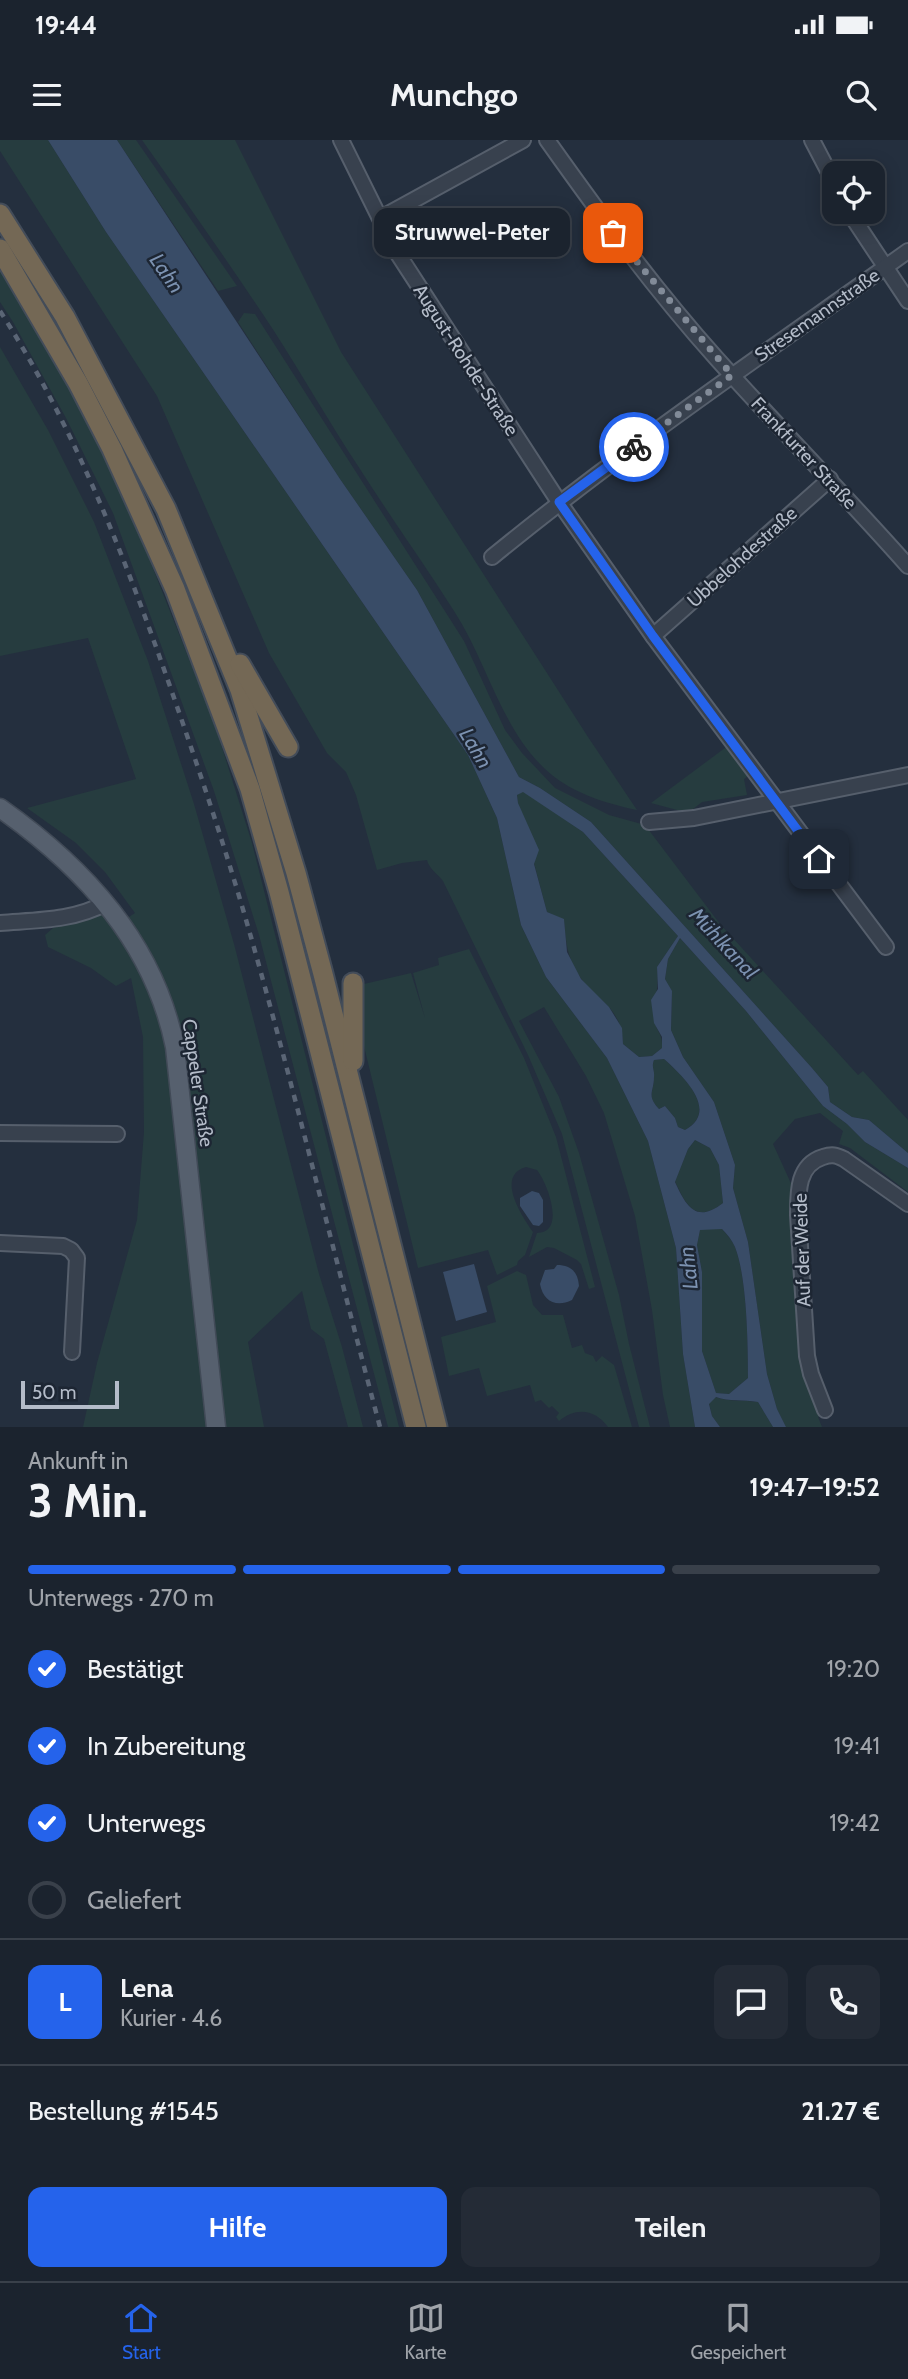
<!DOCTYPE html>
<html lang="de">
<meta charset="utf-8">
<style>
body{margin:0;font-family:Cabin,sans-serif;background:#242b36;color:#f1f3f6;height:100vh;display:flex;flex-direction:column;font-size:26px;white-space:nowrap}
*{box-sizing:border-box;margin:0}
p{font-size:23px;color:#a0a4aa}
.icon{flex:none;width:38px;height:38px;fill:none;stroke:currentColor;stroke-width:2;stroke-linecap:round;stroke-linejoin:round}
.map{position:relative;height:1287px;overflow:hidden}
.sheet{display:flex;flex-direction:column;background:#1b232e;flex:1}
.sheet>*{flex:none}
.buttons{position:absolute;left:822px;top:21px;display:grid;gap:14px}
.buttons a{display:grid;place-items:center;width:63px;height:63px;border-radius:14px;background:#1b232e;box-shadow:0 4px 18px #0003,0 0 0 2px #39404a;font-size:35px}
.scale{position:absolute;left:21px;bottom:18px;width:98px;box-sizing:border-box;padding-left:7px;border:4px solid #b4bcc9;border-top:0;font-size:19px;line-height:24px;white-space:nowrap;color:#b4bcc9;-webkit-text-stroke:5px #1d2633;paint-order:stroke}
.pin{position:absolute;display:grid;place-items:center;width:60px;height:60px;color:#fff;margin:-30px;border-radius:14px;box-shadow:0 4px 10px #0006}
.courier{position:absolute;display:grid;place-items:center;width:70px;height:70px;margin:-35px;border:5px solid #2563eb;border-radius:50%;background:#fff;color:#222;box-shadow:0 2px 9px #0007}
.bubble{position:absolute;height:49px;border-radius:14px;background:#1b232e;box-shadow:0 4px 18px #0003,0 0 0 2px #39404a;font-size:23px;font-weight:700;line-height:49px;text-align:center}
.head em{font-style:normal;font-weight:700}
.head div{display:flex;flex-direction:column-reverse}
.head{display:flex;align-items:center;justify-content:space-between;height:119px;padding:0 28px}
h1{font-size:46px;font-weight:700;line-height:52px}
.bar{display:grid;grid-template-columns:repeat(4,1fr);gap:10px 7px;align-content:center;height:84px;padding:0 28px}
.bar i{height:9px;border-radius:5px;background:#39404a}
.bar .current{background:#2563eb}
.bar p{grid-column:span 4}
.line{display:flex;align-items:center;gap:18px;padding:0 28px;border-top:2px solid #39404a}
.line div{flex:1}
.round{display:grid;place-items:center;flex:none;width:74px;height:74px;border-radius:14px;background:#242b36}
ol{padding:0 28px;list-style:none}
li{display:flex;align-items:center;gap:21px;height:77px}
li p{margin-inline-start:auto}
li .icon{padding:7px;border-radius:50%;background:#2563eb;color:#fff;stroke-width:4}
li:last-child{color:#a0a4aa}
li i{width:38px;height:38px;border:4px solid #39404a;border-radius:50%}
.button{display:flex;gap:14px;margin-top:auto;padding:14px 28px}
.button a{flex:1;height:80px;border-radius:14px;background:#2563eb;color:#fff;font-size:28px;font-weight:700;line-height:80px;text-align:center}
.button a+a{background:#242b36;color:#f1f3f6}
.status{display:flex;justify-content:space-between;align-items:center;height:49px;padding:0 35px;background:#1b232e;direction:ltr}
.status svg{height:19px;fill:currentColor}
header{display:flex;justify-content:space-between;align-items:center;height:91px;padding:0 28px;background:#1b232e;font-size:32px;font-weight:700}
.dock{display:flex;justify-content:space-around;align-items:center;height:98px;border-top:2px solid #39404a;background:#1b232e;font-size:19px;color:#a0a4aa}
.dock a{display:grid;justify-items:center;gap:4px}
.dock .current{color:#2563eb}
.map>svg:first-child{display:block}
</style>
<div class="status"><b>19:44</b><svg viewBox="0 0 49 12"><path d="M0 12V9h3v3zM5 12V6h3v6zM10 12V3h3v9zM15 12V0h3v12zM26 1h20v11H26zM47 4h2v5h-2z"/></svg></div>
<header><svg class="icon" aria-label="menu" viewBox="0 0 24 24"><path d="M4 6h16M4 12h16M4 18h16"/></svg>Munchgo<svg class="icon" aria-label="search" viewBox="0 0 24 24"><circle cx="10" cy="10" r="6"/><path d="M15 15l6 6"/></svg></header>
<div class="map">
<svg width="908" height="1287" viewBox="0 0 908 1287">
<rect width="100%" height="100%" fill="#242f3e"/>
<g fill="#263c3f">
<path d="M0 0H48L106 92 468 615 497 678 521 785 546 837 607 918 648 1001 676 1108 683 1214 695 1287H670L663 1255 652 1170 635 1076 604 973 586 936 544 867 519 881 559 957 579 1013 619 1155 629 1204 650 1287H639L562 994 528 915 443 741C438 734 429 729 427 720L402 723 377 730 356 655 346 632 327 613 269 513 157 256 0 11Z"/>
<path d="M117 0H136L237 146 218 151Z"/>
<path d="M142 0H235L341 212 588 597 637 670C604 663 568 652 543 627 500 585 486 520 454 471 423 422 389 375 358 326 329 282 303 236 274 191 232 127 187 64 142 0Z"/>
<path d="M0 131 72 253 125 358 214 582 252 703 399 1287H388L259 795 214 651 113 373 66 278 13 182 0 162Z"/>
<path d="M244 173 255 174 464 501 505 590 522 613 555 648 609 675 645 685 720 784 858 935 863 931 908 980V1013L869 980 852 977 830 962 828 947 812 928 591 682 540 648 519 637 417 450 340 339 238 182Z"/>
<path d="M0 207 48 290 94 382 148 521 194 664 234 804 319 1134 342 1207 363 1287H348L324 1199 311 1189 302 1151 248 1202 264 1287H83L97 1223 137 1080 144 992 143 897 131 838 116 846 91 828 48 807 45 795 53 788 103 774 112 788 135 773 105 732 76 703 27 668 136 639 88 498 0 516Z"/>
<path d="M729 605 751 634 744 639 747 655 702 662 688 673 651 663Z"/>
<path d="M523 651 583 692 678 796 657 827C660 845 653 862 655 880 655 891 663 892 662 908L652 916 639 917 623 904C621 864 597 863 580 837 567 817 566 803 564 780L547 772 518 663 517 655Z"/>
<path d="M680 798 746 871 823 966 847 984 865 1002 908 1028V1052L850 1008 839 1004 843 991 820 973 795 979 773 1004 794 1050 802 1217 824 1274 818 1277 822 1287H786L777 1269 767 1234 748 1102 733 1048 735 1025 714 962 683 917 671 890 672 852 665 839 668 819Z"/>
<path d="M469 809 524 918 556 997 595 1147 589 1149 581 1124 577 1120 554 1108 547 1107 529 1117 537 1093C566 1093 548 1044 537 1030L526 1027C495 1036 522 1076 533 1092L525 1115 518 1121 517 1125 497 1135 488 1110 418 1128 362 898V850L364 844 411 833 425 878 413 833 439 825 438 818Z"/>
<path d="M664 919C683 936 720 971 685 990L678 987 675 978 665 966 659 969C646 955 654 953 654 937 655 930 651 928 654 920Z"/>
<path d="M695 1000 710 1008 719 1025 723 1063C696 1084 686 1066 675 1041L688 1009Z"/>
<path d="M700 1089H722C727 1095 732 1100 735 1107 747 1139 748 1203 748 1238L729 1254 716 1253 702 1211V1132L697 1105Z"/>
<path d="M517 1131 526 1135 533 1165 542 1175H563L572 1208 582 1205 585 1213 593 1216 596 1222 602 1216 614 1225 632 1287H608C595 1269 576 1267 559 1281L556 1277 559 1273 552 1266 549 1268 541 1260 535 1262 530 1245 487 1256 479 1228 449 1236 441 1197 496 1182 487 1146Z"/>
<path d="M715 1257C729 1262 744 1260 758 1262L773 1287H720L712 1276 709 1263Z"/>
</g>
<g fill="#394c67" fill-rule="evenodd">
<path d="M48 0H117L340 339 417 450 519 637 540 648 591 682 812 928 828 947 830 962 852 977 869 980 908 1013V1028L865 1002 847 984 823 966 746 871 680 798 668 819 665 839 672 851 671 890 683 917 714 962 735 1025 733 1048 748 1102 767 1234 777 1269 786 1287H773L758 1262C743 1259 729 1262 716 1257L709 1264 712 1276 720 1287H695L683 1214 676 1108 648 1001 607 918 546 837 521 785 497 678 468 615 106 92ZM523 652 583 692 678 796 657 827 658 849 651 860 654 883 662 897V908L652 916 639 917 623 904 622 888 609 867 581 839 567 812 564 779 547 772 534 724 539 710 518 663 517 655ZM664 919C683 936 720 971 685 990L678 987 675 978 665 966 659 969C646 955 654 952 654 937 655 930 651 928 654 920ZM695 1000 710 1008 719 1025 723 1063C696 1084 686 1066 675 1042L688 1009ZM722 1089C727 1094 732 1100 735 1107 747 1138 748 1203 748 1238L729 1254 716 1253 702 1211V1132L697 1105 700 1090Z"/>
<path d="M532 1051 539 1053 543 1060V1082L539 1086 533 1085 520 1066V1058Z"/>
<path d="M474 1124 487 1172 456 1181 443 1132Z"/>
<path d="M557 1125C571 1125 578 1132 579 1146L572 1160C556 1168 543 1161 540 1144L545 1130 554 1129Z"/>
</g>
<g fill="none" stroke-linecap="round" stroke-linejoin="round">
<g stroke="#565f6c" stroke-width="18">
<g id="minor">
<path d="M341 0 396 111 559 362 653 496 886 807"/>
<path d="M547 0C601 76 655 150 717 219 780 289 846 356 908 426"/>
<path d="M812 0 835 44"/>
<path d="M849 72 908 161"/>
<path d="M381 78 523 0"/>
<path d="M492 417C625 308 768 211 908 111"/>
<path d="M653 496 830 339"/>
<path d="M649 682 694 678 908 635"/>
<path d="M0 783C37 780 73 781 106 763"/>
<path d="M0 993 117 994"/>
<path d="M0 1103 63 1106 71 1110 77 1118 72 1212"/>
<path d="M825 1270 811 1234 807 1216 798 1075C798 1053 797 1025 823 1017 832 1014 836 1015 844 1019L908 1064"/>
</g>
</g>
<g stroke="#414a57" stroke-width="21">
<path id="major" d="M0 668C85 728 154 803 175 907L216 1287"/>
</g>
<g stroke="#434c59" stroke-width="23">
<g id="highway">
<path d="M0 74 65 177 166 369 240 550 296 733 323 834 437 1287"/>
<path d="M0 109 78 243 112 309 175 449 250 649 279 752 416 1287"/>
<path d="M240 524 288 607"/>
<path d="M353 921V843"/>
</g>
</g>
<use href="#minor" stroke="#38414e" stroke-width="14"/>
<use href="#major" stroke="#56606e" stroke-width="18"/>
<use href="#highway" stroke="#746855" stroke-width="19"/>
<path stroke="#5a6575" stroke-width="4.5" stroke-dasharray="7 7" stroke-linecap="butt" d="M0 171C76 289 127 423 173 555 203 641 232 728 256 815 300 972 338 1130 380 1287"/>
</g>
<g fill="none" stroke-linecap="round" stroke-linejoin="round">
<path stroke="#828b98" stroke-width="7" stroke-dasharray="0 12.6" d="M613 93 732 235 634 307"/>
<path stroke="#2563eb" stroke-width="9" d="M634 307 559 362 653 496 819 719"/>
</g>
<g text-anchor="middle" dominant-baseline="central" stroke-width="5" stroke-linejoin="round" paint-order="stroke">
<g font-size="19" fill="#b4bcc9" stroke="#1d2633">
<text transform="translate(817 175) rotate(-35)">Stresemannstraße</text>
<text transform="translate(466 220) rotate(57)">August-Rohde-Straße</text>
<text transform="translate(804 313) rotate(47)">Frankfurter Straße</text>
<text transform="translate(742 417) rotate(-42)">Ubbelohdestraße</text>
<text transform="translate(198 943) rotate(82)">Cappeler Straße</text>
<text transform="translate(802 1110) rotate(-92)">Auf der Weide</text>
</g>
<g font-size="21" font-style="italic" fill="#7c92b1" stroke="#1d2633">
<text transform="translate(167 133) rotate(55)">Lahn</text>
<text transform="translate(476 608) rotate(59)">Lahn</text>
<text transform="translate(724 803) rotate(47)">Mühlkanal</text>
<text transform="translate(688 1128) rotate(-96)">Lahn</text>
</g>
</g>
</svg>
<div class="buttons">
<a><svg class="icon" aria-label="locate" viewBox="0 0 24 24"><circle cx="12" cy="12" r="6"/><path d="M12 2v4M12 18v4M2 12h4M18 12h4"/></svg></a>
</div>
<div class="scale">50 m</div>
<div class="pin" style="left:613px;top:93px;background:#ea580c"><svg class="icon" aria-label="bag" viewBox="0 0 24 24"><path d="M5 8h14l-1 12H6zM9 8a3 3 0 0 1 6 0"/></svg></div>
<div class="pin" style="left:819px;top:719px;background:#1f2937"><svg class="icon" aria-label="home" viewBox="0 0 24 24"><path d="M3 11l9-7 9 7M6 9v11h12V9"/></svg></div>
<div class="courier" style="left:634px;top:307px"><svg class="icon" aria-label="bike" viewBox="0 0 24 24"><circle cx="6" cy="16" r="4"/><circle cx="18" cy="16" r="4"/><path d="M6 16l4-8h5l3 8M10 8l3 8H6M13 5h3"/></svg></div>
<div class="bubble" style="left:374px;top:68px;width:196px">Struwwel-Peter</div>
</div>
<section class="sheet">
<div class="head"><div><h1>3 Min.</h1><p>Ankunft in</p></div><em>19:47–19:52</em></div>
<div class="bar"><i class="current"></i><i class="current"></i><i class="current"></i><i></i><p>Unterwegs · 270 m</p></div>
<ol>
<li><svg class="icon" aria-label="check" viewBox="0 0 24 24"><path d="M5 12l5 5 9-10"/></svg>Bestätigt<p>19:20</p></li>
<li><svg class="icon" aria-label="check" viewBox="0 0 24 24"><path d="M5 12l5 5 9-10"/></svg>In Zubereitung<p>19:41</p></li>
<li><svg class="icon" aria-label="check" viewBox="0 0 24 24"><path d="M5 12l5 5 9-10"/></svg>Unterwegs<p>19:42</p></li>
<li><i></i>Geliefert</li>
</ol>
<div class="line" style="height:126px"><b class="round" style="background:#2563eb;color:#fff">L</b><div><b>Lena</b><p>Kurier · 4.6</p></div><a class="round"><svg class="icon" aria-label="chat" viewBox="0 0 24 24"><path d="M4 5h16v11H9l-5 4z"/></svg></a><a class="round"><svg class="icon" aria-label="phone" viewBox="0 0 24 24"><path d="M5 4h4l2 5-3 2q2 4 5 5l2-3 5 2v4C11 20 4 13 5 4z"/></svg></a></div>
<div class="line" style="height:91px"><div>Bestellung #1545</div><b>21.27 €</b></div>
<div class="button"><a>Hilfe</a><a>Teilen</a></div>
</section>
<nav class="dock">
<a class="current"><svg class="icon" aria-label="home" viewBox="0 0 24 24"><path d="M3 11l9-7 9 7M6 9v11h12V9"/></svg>Start</a>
<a><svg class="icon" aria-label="map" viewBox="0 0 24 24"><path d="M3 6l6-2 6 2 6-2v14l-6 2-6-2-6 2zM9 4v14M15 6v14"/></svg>Karte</a>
<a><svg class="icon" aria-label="saved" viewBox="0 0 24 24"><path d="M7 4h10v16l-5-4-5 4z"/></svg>Gespeichert</a>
</nav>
